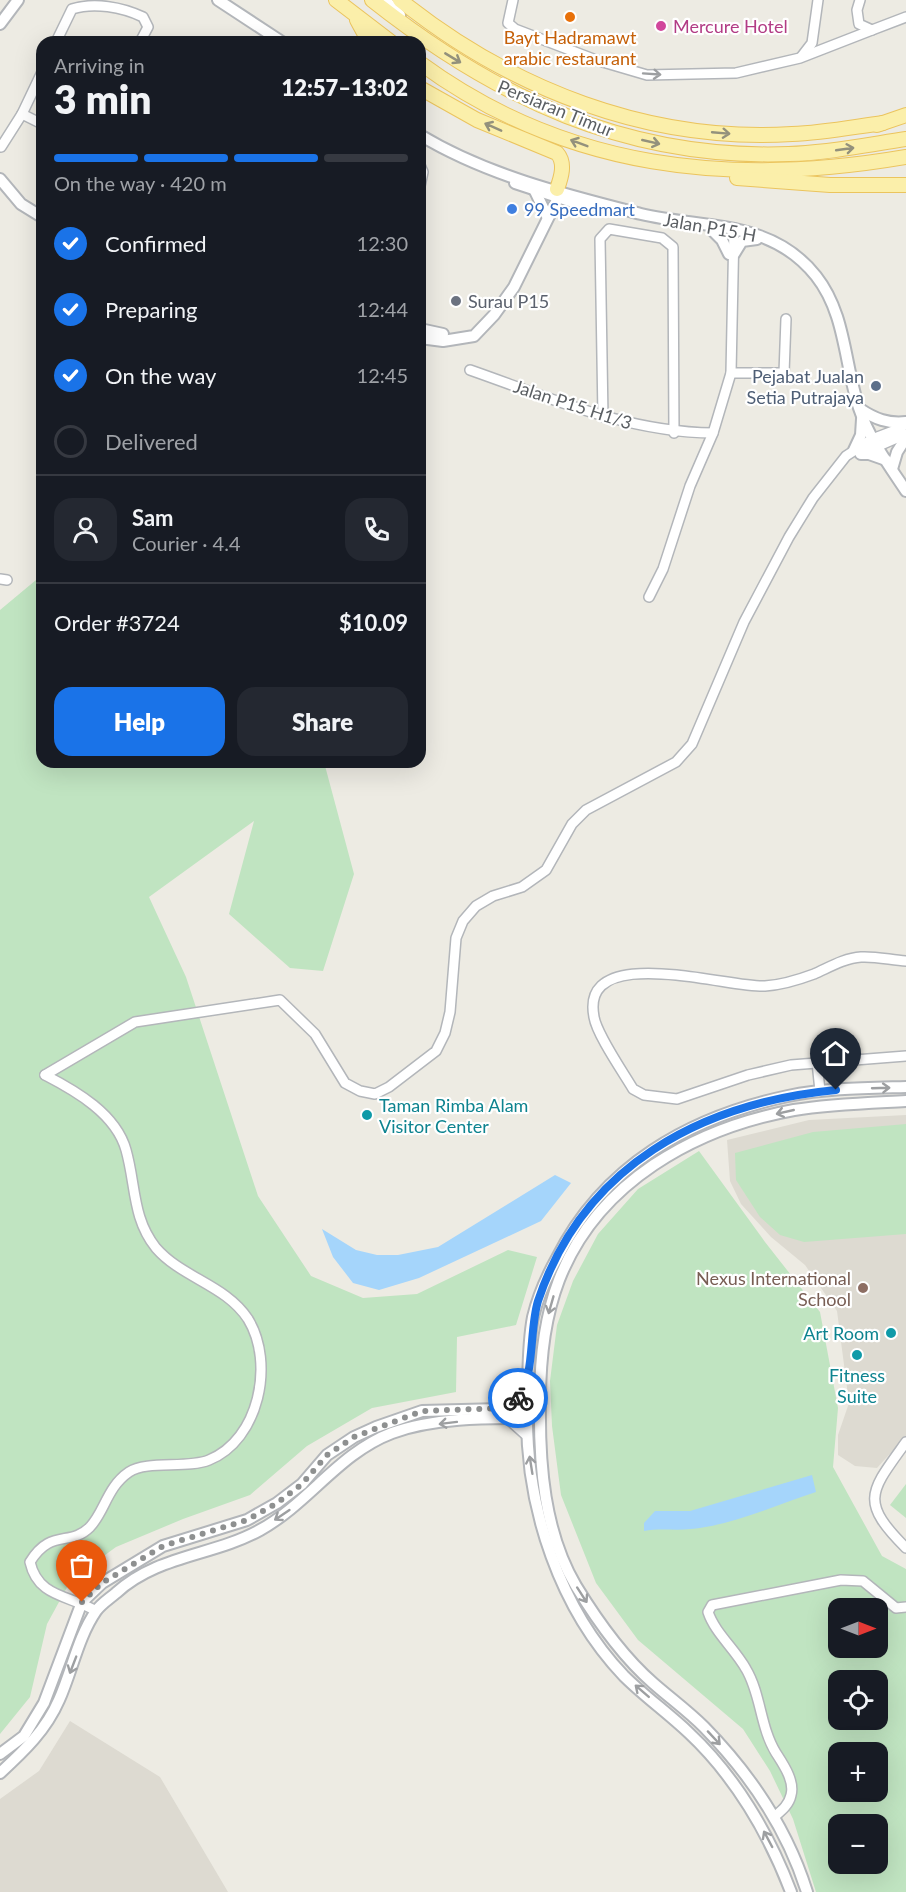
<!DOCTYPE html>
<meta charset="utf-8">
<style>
body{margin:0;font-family:Lato,sans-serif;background:#242831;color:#f1f3f6;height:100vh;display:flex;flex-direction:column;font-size:22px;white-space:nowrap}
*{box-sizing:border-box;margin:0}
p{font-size:20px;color:#9ea1a6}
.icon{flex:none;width:33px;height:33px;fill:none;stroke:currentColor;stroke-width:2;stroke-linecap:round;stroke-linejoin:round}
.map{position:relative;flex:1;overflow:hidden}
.details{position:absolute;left:36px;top:36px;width:390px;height:732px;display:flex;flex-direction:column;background:#171b24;border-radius:18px;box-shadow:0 6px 24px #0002}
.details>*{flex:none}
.needle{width:39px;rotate:90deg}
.controls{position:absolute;left:828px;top:1598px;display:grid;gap:12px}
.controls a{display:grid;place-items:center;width:60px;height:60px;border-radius:12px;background:#171b24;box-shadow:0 6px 24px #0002;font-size:30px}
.pin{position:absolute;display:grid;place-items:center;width:51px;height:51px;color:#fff;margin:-62px -26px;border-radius:50% 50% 50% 0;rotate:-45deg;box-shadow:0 0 6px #0007}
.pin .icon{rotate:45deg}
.courier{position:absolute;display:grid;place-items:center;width:60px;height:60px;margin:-30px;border:4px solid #1a73e8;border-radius:50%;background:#fff;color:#222;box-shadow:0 2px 8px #0007}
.head em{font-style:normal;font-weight:800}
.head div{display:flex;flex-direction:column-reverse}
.head{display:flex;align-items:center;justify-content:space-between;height:102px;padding:0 18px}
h1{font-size:39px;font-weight:800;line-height:45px}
.bar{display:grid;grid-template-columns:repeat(4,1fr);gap:9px 6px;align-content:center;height:72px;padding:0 18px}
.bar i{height:8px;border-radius:4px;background:#363941}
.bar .current{background:#1a73e8}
.bar p{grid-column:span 4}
.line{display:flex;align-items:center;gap:15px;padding:0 18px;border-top:2px solid #363941}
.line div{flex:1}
.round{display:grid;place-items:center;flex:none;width:63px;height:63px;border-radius:18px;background:#242831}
ol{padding:0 18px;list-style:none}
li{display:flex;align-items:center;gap:18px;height:66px}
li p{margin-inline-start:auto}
li .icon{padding:6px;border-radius:50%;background:#1a73e8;color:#fff;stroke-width:4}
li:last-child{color:#9ea1a6}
li i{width:33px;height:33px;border:3px solid #363941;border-radius:50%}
.button{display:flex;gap:12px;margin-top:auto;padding:12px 18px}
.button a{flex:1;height:69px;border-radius:18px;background:#1a73e8;color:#fff;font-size:24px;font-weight:800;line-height:69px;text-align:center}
.button a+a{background:#242831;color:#f1f3f6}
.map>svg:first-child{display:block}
</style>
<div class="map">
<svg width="906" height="1892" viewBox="0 0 906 1892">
<rect width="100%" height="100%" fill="#edebe3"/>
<g fill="#dddad1">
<path d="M906 1115V1436L877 1468 855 1466 838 1455V1435L849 1403 837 1311 805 1265 771 1237 741 1204 730 1181 727 1140 809 1120Z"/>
<path d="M70 1721 160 1777 228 1892H0V1799L39 1771Z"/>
</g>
<g fill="#c0e4c1" fill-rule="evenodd">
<path d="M42 575V762H324L354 874 323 971 290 968 229 914 254 821 149 897 186 977 258 1196 311 1276 363 1298 417 1294 508 1250 537 1257 516 1325 457 1337 456 1392 372 1408 307 1446 250 1495 183 1519 116 1547 71 1580 47 1624 30 1697 0 1734V610Z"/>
<path d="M906 1124V1234L804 1242 780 1235 760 1217 736 1180 735 1153 813 1132Z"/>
<path d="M699 1151 765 1242 820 1312 838 1408 833 1467 882 1556 906 1569V1892H816L793 1819 770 1771 743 1729 638 1640 596 1583 561 1495 552 1426 550 1381 557 1325 573 1281 598 1234 638 1189ZM838 1608H878V1647H838ZM838 1680H878V1719H838ZM838 1752H878V1791H838ZM838 1824H878V1863H838Z"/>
<path d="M906 1484V1518L890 1505Z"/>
</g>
<g fill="#a5d5fb">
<path d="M555 1175 571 1183 541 1221 419 1278 379 1290 353 1283 333 1257 322 1229 356 1250 377 1255H398L438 1247Z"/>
<path d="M812 1475 816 1492C776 1505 733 1525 691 1529 675 1531 660 1528 644 1531V1523L655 1511H690Z"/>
</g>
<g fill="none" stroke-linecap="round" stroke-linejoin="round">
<g stroke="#b3b6ba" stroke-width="12">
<g id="minor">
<path d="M513 0 508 23 515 29 596 60 647 75 736 73 800 58 872 30"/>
<path d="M860 0 857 10 859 24 872 30 906 17"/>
<path d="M56 42 72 9C94 2 122 7 143 17L148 27 140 42"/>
<path d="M802 56 812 43 818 0"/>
<path d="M22 114 42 124"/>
<path d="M1 147 22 114 42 72"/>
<path d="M420 165 423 172 420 186"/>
<path d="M470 370C550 398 627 432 713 433"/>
<path d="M731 373H784L786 319"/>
<path d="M603 417 600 239 609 229 662 238 673 247 674 433"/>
<path d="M860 454 906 434"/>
<path d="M0 579 7 580"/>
<path d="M649 597 663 569 690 486 713 433 731 373 734 228"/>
<path d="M906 961C891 960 875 956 861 957 844 958 828 968 814 974 798 980 782 985 765 986 731 989 579 940 594 1017 597 1035 623 1072 633 1089L644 1095 677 1099 748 1075 791 1065 906 1056"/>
<path d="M817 1062 820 1091"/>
<path d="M45 1075 135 1022 280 1000 315 1034 345 1083 360 1091 375 1094 389 1087 436 1051 445 1033 450 1012 456 938 463 921 476 906 493 896 522 887 546 870 572 824 586 810 676 762 692 744 744 622 789 537 813 498 846 456 872 439 901 428 906 423"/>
<path d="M45 1075C76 1091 116 1114 126 1150 136 1185 132 1218 156 1248 182 1278 226 1285 248 1319 275 1363 259 1440 209 1460 187 1469 147 1460 129 1472 107 1487 105 1511 90 1527 70 1547 51 1528 30 1562 38 1598 70 1595 96 1611"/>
<path d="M507 1408 522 1393 528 1383"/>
<path d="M507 1418 527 1436"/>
<path d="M906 1442C870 1492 859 1501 906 1548"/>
<path d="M774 1817C781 1811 789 1805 791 1795 795 1781 783 1764 776 1753 760 1727 761 1694 746 1669 735 1649 715 1633 708 1612L712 1605 841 1580 863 1581 896 1608 906 1607"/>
</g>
</g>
<g stroke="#b3b6ba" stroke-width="14">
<g id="tertiary">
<path d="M218 0 282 42"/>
<path d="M385 0 400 15"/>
<path d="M0 24 18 0"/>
<path d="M420 135C486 175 566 195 641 214 704 229 771 219 816 276 846 314 844 363 859 408 869 438 888 464 906 491"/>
<path d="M0 179 21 204 42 217"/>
<path d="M515 183 588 207"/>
<path d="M535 191 547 216"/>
<path d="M714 232 722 240 729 254"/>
<path d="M734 254 742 241 757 239"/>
<path d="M420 329 443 334"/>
<path d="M420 338 443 341 474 336 494 315 514 287 560 194"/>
<path d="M860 409C875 419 888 424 906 422"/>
<path d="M854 450 861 435 862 419"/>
<path d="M861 454H869L886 460"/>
<path d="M892 469 897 452 906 438"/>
<path d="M527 1413C529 1381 527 1348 533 1317 538 1296 547 1276 557 1258 603 1166 689 1117 788 1096 826 1088 867 1088 906 1087"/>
<path d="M0 1754 24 1736 44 1703 82 1602 102 1583 163 1546 247 1520 277 1503 302 1484 327 1455 354 1437 376 1427 422 1411 540 1408"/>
<path d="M0 1773C24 1751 46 1730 59 1700 72 1671 78 1637 96 1611 101 1604 109 1599 116 1593 157 1555 213 1556 260 1530 309 1503 339 1453 392 1433 433 1418 484 1418 527 1418 527 1510 560 1609 624 1676 644 1696 668 1713 689 1733 735 1776 769 1834 791 1892"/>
<path d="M807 1892C787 1828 751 1775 704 1727 688 1711 670 1698 653 1683 622 1656 598 1622 576 1586 544 1532 539 1464 540 1401 540 1360 544 1319 559 1280 597 1182 695 1128 794 1110 831 1104 869 1103 906 1101"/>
</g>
</g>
<g stroke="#ebc45e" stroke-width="16">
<g id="primary">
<path d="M336 0 391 42"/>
<path d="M372 0C496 98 627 160 789 154 828 153 867 145 906 139"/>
<path d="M400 0C511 89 649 143 792 134 823 133 853 127 883 123"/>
<path d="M357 20 369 42"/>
<path d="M420 63C566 170 732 187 906 157"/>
<path d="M420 88 477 120 557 153C566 163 561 178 557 189"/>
<path d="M877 125 906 115"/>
<path d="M737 178 830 185H906"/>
</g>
</g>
<use href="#minor" stroke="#fff" stroke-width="9"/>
<use href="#tertiary" stroke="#fff" stroke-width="10"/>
<use href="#primary" stroke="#fbefaa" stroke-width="14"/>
</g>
<defs><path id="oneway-shaft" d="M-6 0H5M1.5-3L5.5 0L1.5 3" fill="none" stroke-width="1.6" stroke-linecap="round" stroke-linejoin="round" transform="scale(1.5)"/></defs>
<g stroke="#93917c">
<use href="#oneway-shaft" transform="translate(453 58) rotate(31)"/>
<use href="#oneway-shaft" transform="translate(493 127) rotate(-156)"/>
<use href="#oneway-shaft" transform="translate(721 133) rotate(5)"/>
<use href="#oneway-shaft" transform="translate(651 142) rotate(13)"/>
<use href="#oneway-shaft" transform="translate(579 143) rotate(-159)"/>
<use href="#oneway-shaft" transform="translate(845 149) rotate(-8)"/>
</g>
<g stroke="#9d9fa1">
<use href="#oneway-shaft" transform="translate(652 74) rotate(4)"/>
<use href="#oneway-shaft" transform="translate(881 1088) rotate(-2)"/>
<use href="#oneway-shaft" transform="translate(785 1112) rotate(167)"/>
<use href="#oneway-shaft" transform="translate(551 1305) rotate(106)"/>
<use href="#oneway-shaft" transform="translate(448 1423) rotate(173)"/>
<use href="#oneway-shaft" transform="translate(531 1465) rotate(-99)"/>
<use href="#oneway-shaft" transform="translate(282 1515) rotate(146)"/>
<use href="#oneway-shaft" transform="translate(582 1595) rotate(57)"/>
<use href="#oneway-shaft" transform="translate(73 1665) rotate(111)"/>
<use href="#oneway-shaft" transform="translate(642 1691) rotate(-139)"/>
<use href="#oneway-shaft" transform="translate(714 1738) rotate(47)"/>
<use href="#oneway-shaft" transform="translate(768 1839) rotate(-118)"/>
</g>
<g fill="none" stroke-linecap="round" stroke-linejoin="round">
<path stroke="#8e9090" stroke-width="6" stroke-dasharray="0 10.8" d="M82 1602 102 1583 163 1546 247 1520 277 1503 302 1484 327 1455 354 1437 422 1411 507 1408 518 1398"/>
<path stroke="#1a73e8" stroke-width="8" d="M518 1398C535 1378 529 1330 538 1301 583 1166 701 1103 836 1090"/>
</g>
<circle fill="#e8710a" stroke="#fff" stroke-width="2" cx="570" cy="17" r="6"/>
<circle fill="#d1479c" stroke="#fff" stroke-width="2" cx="661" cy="26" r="6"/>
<circle fill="#3f7fe0" stroke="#fff" stroke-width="2" cx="512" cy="209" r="6"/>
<circle fill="#6b7280" stroke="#fff" stroke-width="2" cx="456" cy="301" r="6"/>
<circle fill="#5c6f8a" stroke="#fff" stroke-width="2" cx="876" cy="386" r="6"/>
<g fill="#0f9aa8" stroke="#fff" stroke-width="2">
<circle cx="367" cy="1115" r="6"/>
<circle cx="891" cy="1333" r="6"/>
<circle cx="857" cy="1355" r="6"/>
</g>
<circle fill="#8d6e63" stroke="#fff" stroke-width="2" cx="863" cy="1288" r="6"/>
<g text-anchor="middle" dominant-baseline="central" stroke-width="4.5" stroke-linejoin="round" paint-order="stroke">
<g font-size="18" fill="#b23c85" stroke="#fff" text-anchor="start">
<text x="673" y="26">Mercure Hotel</text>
</g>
<g font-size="18" fill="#c56008" stroke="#fff">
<text x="570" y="37">Bayt Hadramawt<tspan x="570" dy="21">arabic restaurant</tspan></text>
</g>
<g font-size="18" fill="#5b5f63" stroke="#fff">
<text transform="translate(556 108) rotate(22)">Persiaran Timur</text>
<text transform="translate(710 227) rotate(10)">Jalan P15 H</text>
<text transform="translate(573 404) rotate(18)">Jalan P15 H1/3</text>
</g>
<g font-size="18" fill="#366cbe" stroke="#fff" text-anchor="start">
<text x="524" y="209">99 Speedmart</text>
</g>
<g font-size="18" fill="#5b616d" stroke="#fff" text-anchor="start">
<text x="468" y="301">Surau P15</text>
</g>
<g font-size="18" fill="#4e5e75" stroke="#fff" text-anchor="end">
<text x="864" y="376">Pejabat Jualan<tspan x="864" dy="21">Setia Putrajaya</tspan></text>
</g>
<g font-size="18" fill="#0d838f" stroke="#fff" text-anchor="start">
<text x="379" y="1105">Taman Rimba Alam<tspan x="379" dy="21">Visitor Center</tspan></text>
<text x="879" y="1333" text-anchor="end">Art Room</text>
<text x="857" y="1375" text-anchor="middle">Fitness<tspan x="857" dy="21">Suite</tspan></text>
</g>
<g font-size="18" fill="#785e54" stroke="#fff" text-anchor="end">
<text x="851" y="1278">Nexus International<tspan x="851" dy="21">School</tspan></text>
</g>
</g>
</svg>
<div class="controls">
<a><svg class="needle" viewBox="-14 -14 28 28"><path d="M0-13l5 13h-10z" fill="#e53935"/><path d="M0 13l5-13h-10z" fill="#9ea1a6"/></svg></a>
<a><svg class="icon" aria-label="locate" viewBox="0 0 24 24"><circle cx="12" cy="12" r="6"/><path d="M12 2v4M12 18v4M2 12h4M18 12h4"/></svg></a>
<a>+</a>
<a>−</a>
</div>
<div class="pin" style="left:82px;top:1602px;background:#ea580c"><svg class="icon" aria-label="bag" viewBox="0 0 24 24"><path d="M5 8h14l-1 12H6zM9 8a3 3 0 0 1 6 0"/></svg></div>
<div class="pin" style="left:836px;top:1090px;background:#1f2937"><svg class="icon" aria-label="home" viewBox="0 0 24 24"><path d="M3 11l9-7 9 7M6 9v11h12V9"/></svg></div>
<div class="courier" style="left:518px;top:1398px"><svg class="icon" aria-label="bike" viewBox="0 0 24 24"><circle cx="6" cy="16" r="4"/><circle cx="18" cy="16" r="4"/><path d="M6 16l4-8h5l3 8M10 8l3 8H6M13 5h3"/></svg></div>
<section class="details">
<div class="head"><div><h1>3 min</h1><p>Arriving in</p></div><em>12:57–13:02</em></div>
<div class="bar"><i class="current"></i><i class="current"></i><i class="current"></i><i></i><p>On the way · 420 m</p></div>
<ol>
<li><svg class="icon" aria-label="check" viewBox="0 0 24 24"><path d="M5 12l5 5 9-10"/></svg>Confirmed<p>12:30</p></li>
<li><svg class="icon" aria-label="check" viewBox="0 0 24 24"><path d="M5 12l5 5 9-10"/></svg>Preparing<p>12:44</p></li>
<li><svg class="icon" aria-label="check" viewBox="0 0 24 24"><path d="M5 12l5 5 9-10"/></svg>On the way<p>12:45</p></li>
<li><i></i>Delivered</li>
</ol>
<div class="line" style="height:108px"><a class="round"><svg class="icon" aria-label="person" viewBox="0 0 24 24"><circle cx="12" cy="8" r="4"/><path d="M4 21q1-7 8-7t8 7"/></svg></a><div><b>Sam</b><p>Courier · 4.4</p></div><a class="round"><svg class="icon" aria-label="phone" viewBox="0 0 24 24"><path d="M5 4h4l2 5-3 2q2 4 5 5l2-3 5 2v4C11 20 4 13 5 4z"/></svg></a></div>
<div class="line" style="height:78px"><div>Order #3724</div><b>$10.09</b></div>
<div class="button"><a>Help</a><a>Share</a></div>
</section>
</div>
